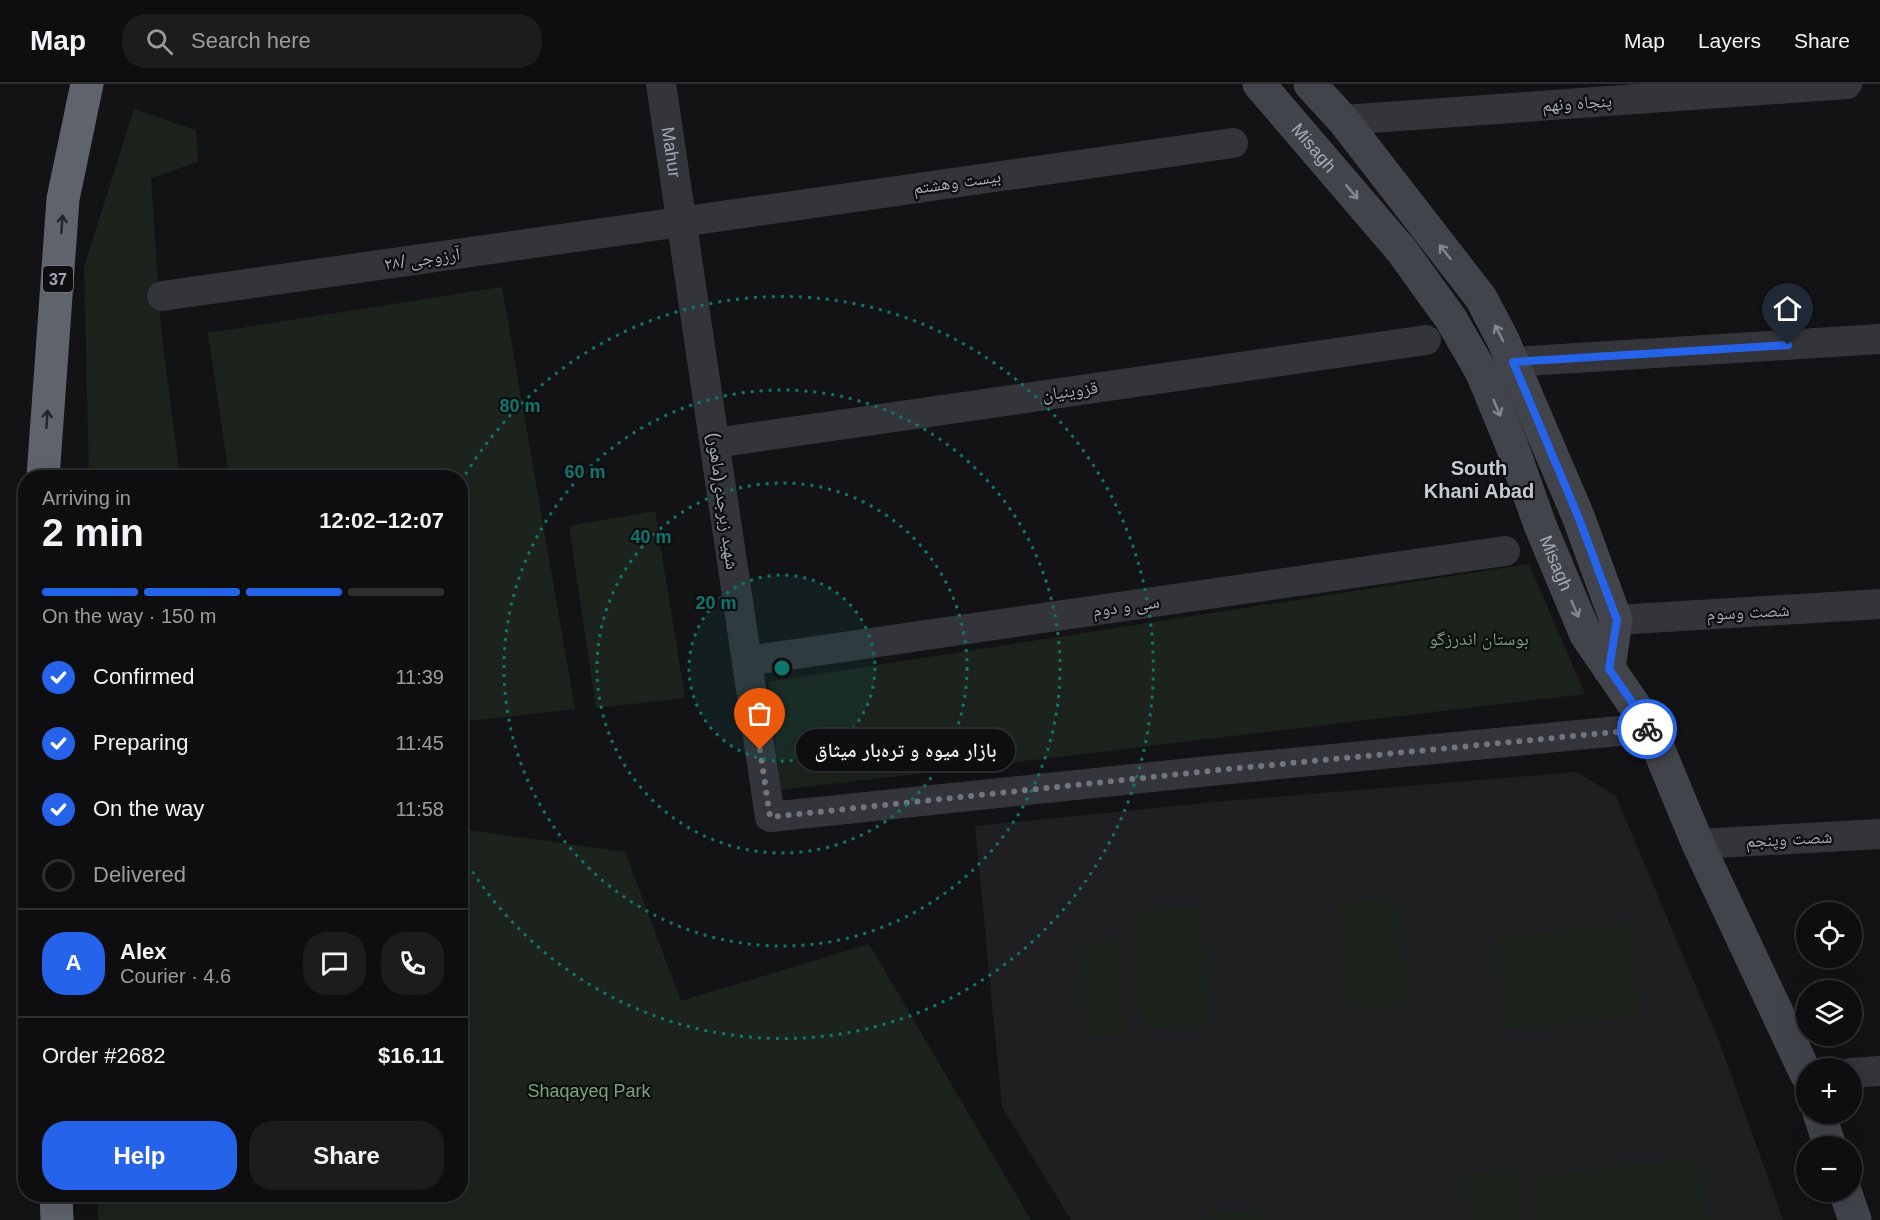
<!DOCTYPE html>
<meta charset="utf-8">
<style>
body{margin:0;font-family:Helvetica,"Noto Naskh Arabic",sans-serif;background:#1c1c1e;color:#f1f3f6;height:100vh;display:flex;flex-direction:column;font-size:22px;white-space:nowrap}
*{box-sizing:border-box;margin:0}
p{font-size:20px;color:#9b9c9f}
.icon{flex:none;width:33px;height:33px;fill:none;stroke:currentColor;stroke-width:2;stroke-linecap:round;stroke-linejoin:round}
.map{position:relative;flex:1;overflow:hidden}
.panel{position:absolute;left:18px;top:386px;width:450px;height:732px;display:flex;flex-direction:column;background:#0e0e10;border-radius:24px;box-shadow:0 6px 24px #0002,0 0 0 2px #2e2e30}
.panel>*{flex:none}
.tools{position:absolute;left:1796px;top:818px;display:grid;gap:12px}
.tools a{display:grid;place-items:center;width:66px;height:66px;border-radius:50%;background:#0e0e10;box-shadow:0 6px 24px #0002,0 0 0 2px #2e2e30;font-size:30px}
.pin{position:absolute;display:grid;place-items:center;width:51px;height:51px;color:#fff;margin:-62px -26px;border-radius:50% 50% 50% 0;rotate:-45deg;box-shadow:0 0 6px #0007}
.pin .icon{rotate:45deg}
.courier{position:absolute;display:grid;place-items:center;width:60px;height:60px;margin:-30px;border:4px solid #2563eb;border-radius:50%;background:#fff;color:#222;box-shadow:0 2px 8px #0007}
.bubble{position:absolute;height:42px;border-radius:21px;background:#0e0e10;box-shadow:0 6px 24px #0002,0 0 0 2px #2e2e30;font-size:20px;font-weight:600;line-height:42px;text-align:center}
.headline em{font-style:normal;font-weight:600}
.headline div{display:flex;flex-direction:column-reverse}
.headline{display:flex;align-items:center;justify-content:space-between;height:102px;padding:0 24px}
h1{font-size:39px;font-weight:600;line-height:45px}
.bar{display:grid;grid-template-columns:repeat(4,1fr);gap:9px 6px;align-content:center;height:72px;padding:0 24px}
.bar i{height:8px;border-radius:4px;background:#2e2e30}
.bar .current{background:#2563eb}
.bar p{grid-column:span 4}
.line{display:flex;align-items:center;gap:15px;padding:0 24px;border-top:2px solid #2e2e30}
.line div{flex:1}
.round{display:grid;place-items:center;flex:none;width:63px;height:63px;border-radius:24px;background:#1c1c1e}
ol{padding:0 24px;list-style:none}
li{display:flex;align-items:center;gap:18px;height:66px}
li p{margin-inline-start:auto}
li .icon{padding:6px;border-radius:50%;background:#2563eb;color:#fff;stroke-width:4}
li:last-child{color:#9b9c9f}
li i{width:33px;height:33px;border:3px solid #2e2e30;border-radius:50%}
.cta{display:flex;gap:12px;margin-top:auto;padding:12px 24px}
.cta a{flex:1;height:69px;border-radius:24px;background:#2563eb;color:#fff;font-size:24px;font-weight:600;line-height:69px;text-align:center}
.cta a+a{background:#1c1c1e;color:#f1f3f6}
header{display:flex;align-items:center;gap:36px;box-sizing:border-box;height:84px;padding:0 30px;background:#0e0e10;border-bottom:2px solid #2e2e30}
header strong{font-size:28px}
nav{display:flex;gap:33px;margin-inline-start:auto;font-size:21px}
.search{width:420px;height:54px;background:#1c1c1e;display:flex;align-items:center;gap:15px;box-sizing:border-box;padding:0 21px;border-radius:24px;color:#9b9c9f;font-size:22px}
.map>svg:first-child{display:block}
</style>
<header>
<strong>Map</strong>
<div class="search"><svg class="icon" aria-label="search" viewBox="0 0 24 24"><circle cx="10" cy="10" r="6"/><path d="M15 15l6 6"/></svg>Search here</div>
<nav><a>Map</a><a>Layers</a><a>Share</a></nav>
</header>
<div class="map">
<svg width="1880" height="1136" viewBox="0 0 1880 1136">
<rect width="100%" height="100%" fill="#131315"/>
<path fill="#1f1f22" d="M1577 688 1616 712 1719 957 1783 1136H1071L1002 1023 975 742 1214 718Z"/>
<g fill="#1b231c">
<path d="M134 25 196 46 198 78 151 94 161 245 180 393H89L84 183Z"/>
<path d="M502 203 575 625 461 638 460 393H229L208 249Z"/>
<path d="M655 427 685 614 596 624 569 442Z"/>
<path d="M1529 480 1585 610 781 706 768 598Z"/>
<path d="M461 745 625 768 681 917 869 860 1031 1136H98V1110H460Z"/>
<path d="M1399 814 1408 920 1347 925 1338 819Z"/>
<path d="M1200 821 1213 940 1143 947 1130 829Z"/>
<path d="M1630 841 1639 932 1504 946 1495 854Z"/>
<path d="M1117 857 1126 949 1085 953 1077 861Z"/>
<path d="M1701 1072 1709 1136H1539L1534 1094Z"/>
<path d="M1517 1085 1523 1136H1468L1463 1091Z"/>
<path d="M1266 1125 1267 1136H1209V1128Z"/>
</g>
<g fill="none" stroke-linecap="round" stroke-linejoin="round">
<g stroke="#34353a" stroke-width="30">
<path id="s1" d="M661 0 770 733 1219 686 1650 644"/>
<path d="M1343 36 1847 0"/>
<path d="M162 212 1233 59"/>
<path d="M1513 278 1880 255"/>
<path d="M715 359 1426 256"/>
<path d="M1616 536 1880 520"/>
<path d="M747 577 1505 467"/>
<path d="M1698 760 1880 750"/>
<path d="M1851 989 1880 987"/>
</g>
<g stroke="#42444b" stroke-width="33">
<path id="s2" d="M1259 0 1402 167 1451 235 1482 289 1512 362 1540 441 1586 551 1650 644 1698 760 1806 990"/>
<path d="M1310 0 1343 36 1481 214 1503 256 1578 432 1616 536 1609 585"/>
<path d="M1819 1029 1830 1062"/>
<path d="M1845 1107 1855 1136"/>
</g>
<g stroke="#5f636c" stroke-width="33">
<path d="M43 393 63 115 87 0"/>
<path d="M56 1110 57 1136"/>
</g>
</g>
<defs><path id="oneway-shaft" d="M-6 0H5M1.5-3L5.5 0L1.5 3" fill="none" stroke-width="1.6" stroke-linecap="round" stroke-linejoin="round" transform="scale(1.5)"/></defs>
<g stroke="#818691">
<use href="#oneway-shaft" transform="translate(1352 108) rotate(50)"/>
<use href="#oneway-shaft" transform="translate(1445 168) rotate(-128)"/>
<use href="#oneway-shaft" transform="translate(1499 249) rotate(-117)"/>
<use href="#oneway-shaft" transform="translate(1497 324) rotate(67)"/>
<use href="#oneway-shaft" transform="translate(1575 525) rotate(67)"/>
</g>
<g stroke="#222327">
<use href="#oneway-shaft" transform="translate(62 140) rotate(-86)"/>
<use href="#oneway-shaft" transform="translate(47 335) rotate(-86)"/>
</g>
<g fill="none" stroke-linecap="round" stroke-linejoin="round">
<path stroke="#71757e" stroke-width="6" stroke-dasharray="0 10.8" d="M760 666 770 733 1219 686 1647 645"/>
<path stroke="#2563eb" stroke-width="8" d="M1647 645 1650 644 1609 585 1617 536 1578 432 1513 278 1788 261"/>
</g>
<circle cx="782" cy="584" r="93" fill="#0f766e" fill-opacity=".12"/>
<g fill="none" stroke="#0f766e" stroke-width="3" stroke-dasharray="3 6">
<circle cx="782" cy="584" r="93"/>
<circle cx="782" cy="584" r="185"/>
<circle cx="782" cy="584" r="278"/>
<path d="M461 398A371 371 0 1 1 461 769"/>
</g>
<g text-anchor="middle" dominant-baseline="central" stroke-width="4.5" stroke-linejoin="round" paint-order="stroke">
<rect fill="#0e0e10" stroke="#767b85" stroke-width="1.5" x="43" y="182" width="30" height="26" rx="4.5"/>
<g font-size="16" font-weight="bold" fill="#a3aab7">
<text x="58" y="195">37</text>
</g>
<g font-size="18" fill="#a3aab7" stroke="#0e0e10">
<text transform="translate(1577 19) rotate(-4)">پنجاه ونهم</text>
<text stroke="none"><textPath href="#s2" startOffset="84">Misagh</textPath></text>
<text stroke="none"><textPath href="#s1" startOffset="69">Mahur</textPath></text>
<text transform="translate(957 98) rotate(-8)">بیست وهشتم</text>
<text transform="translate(422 175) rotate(-8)">آرزوجی /۲۸</text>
<text transform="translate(1070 307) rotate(-8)">قزوینیان</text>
<text transform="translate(723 417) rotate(82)">شهید زبرجدی(ماهور)</text>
<text stroke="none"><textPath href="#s2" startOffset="570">Misagh</textPath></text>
<text transform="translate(1126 522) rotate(-8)">سی و دوم</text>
<text transform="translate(1748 528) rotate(-3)">شصت وسوم</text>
<text transform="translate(1789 755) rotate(-3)">شصت وپنجم</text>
</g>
<g font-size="18" fill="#78a479" stroke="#0e0e10">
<text x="1479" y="555">بوستان اندرزگو</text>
<text x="589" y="1007">Shaqayeq Park</text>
</g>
<g font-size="20" font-weight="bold" fill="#c5c9d2" stroke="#0e0e10">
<text x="1479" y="384">South<tspan x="1479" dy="23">Khani Abad</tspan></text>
</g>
</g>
<circle cx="782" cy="584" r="9" fill="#0f766e" stroke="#0e0e10" stroke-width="3"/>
<g font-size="18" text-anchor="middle" font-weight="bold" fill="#0f766e" stroke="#0e0e10" stroke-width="4.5" stroke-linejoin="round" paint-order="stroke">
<text x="520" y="328">80 m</text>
<text x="585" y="394">60 m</text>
<text x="651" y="459">40 m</text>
<text x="716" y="525">20 m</text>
</g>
</svg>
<div class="tools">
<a><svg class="icon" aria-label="locate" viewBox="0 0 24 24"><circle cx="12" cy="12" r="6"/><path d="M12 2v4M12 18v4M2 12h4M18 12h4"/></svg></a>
<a><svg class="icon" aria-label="layers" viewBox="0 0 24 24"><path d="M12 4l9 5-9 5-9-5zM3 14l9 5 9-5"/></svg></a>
<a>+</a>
<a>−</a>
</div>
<div class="pin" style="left:760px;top:666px;background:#ea580c"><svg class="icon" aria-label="bag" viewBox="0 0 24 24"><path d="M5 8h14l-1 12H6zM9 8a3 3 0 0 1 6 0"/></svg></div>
<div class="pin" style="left:1788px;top:261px;background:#1f2937"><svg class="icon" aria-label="home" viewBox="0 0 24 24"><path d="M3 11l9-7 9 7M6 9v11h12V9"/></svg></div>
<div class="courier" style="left:1647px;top:645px"><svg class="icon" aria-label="bike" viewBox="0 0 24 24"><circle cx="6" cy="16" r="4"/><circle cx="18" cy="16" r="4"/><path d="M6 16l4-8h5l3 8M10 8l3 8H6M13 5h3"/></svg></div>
<div class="bubble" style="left:796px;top:645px;width:219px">بازار میوه و تره‌بار میثاق</div>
<section class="panel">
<div class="headline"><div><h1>2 min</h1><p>Arriving in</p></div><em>12:02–12:07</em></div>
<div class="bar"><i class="current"></i><i class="current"></i><i class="current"></i><i></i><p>On the way · 150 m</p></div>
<ol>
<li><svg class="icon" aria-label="check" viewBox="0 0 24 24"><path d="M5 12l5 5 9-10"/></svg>Confirmed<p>11:39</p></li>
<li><svg class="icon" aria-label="check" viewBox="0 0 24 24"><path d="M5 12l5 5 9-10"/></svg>Preparing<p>11:45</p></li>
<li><svg class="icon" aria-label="check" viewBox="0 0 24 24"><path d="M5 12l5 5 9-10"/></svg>On the way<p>11:58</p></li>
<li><i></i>Delivered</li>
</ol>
<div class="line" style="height:108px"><b class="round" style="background:#2563eb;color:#fff">A</b><div><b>Alex</b><p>Courier · 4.6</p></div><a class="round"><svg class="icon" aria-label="chat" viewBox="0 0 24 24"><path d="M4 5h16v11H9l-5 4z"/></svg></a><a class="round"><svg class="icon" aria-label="phone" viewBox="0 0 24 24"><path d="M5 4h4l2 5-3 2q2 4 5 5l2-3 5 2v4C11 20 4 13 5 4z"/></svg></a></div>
<div class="line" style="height:78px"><div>Order #2682</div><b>$16.11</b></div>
<div class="cta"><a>Help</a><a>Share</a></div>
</section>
</div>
